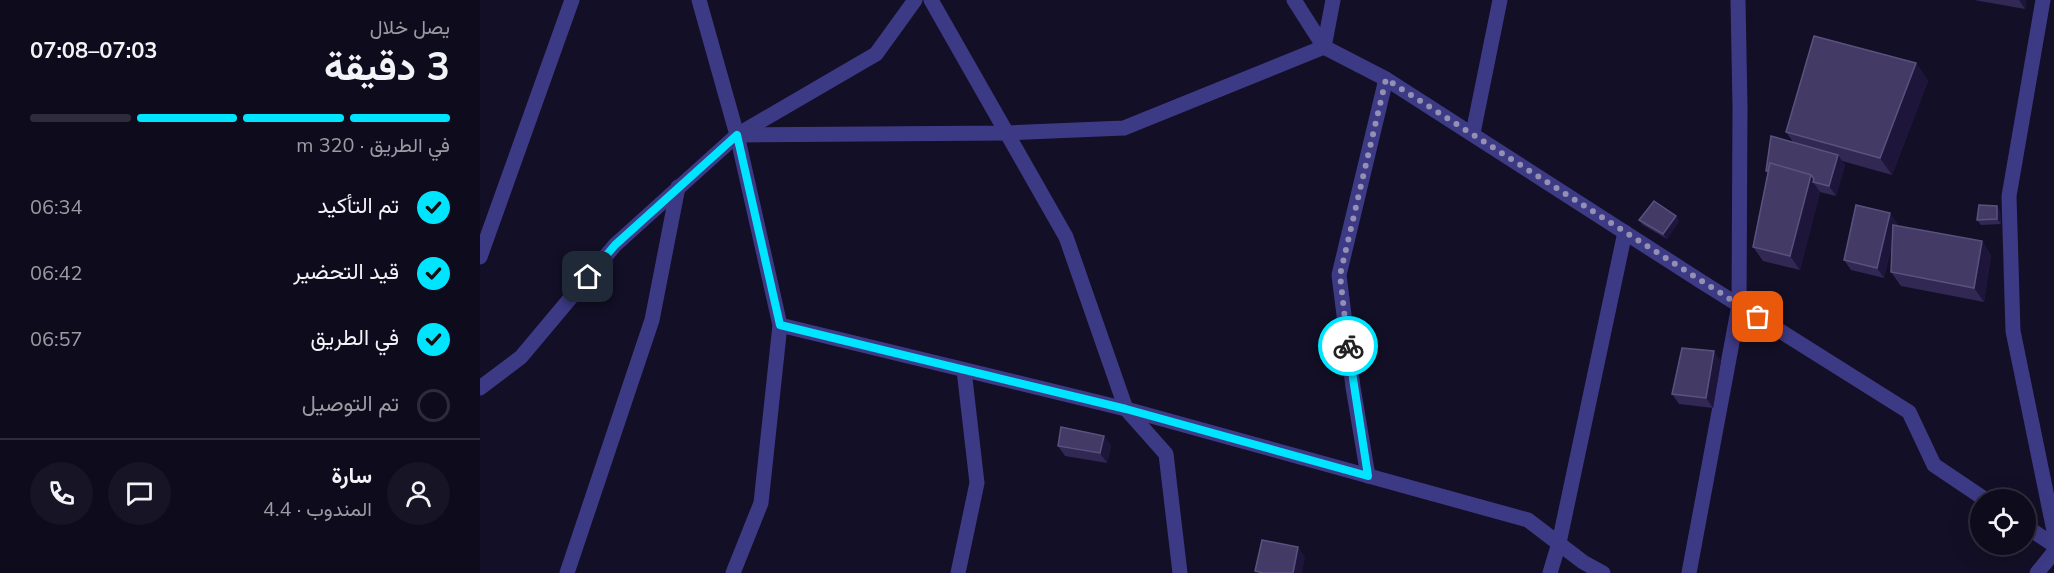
<!DOCTYPE html>
<html lang="ar">
<meta charset="utf-8">
<style>
body{margin:0;font-family:"Nunito Sans",Vazirmatn,sans-serif;background:#171425;color:#f1f3f6;direction:rtl;height:100vh;display:flex;flex-direction:column;font-size:22px;white-space:nowrap}
*{box-sizing:border-box;margin:0}
p{font-size:20px;color:#9b9ba3}
.icon{flex:none;width:33px;height:33px;fill:none;stroke:currentColor;stroke-width:2;stroke-linecap:round;stroke-linejoin:round}
.map{position:relative;flex:1;overflow:hidden;direction:ltr}
.panel{display:flex;flex-direction:column;background:#0e0b1c;width:480px}
.panel>*{flex:none}
.buttons{position:absolute;left:1490px;top:489px;display:grid;gap:12px}
.buttons a{display:grid;place-items:center;width:66px;height:66px;border-radius:50%;background:#0e0b1c;box-shadow:0 6px 24px #0002,0 0 0 2px #2e2b3b;font-size:30px}
.pin{position:absolute;display:grid;place-items:center;width:51px;height:51px;color:#fff;margin:-26px;border-radius:12px;box-shadow:0 3px 9px #0006}
.courier{position:absolute;display:grid;place-items:center;width:60px;height:60px;margin:-30px;border:4px solid #00e5ff;border-radius:50%;background:#fff;color:#222;box-shadow:0 2px 8px #0007}
.summary em{font-style:normal;font-weight:700}
.summary div{display:flex;flex-direction:column-reverse}
.summary{display:flex;align-items:center;justify-content:space-between;height:102px;padding:0 30px}
h1{font-size:39px;font-weight:700;line-height:45px}
.bar{display:grid;grid-template-columns:repeat(4,1fr);gap:9px 6px;align-content:center;height:72px;padding:0 30px}
.bar i{height:8px;border-radius:4px;background:#2e2b3b}
.bar .current{background:#00e5ff}
.bar p{grid-column:span 4}
.line{display:flex;align-items:center;gap:15px;padding:0 30px;border-top:2px solid #2e2b3b}
.line div{flex:1}
.round{display:grid;place-items:center;flex:none;width:63px;height:63px;border-radius:32px;background:#171425}
ol{padding:0 30px;list-style:none}
li{display:flex;align-items:center;gap:18px;height:66px}
li p{margin-inline-start:auto}
li .icon{padding:6px;border-radius:50%;background:#00e5ff;color:#111;stroke-width:4}
li:last-child{color:#9b9ba3}
li i{width:33px;height:33px;border:3px solid #2e2b3b;border-radius:50%}
main{display:flex;flex:1;min-height:0}
.map>svg:first-child{display:block}
</style>
<main>
<div class="map">
<svg width="1574" height="573" viewBox="0 0 1574 573">
<rect width="100%" height="100%" fill="#130f26"/>
<g fill="none" stroke-linecap="round" stroke-linejoin="round">
<g stroke="#3d3a85" stroke-width="15">
<path d="M219 0 257 135 300 325 281 503 253 573"/>
<path d="M451 0 586 237 646 409 686 454 700 573"/>
<path d="M814 0 844 47 906 79 1222 282 1429 412 1454 465 1506 500"/>
<path d="M1563 0 1529 196 1533 331 1574 531"/>
<path d="M993 133 1020 0"/>
<path d="M257 135 527 133 644 128 844 47 853 0"/>
<path d="M0 257 92 0"/>
<path d="M300 325 646 409 1048 520 1103 562 1123 573"/>
<path d="M0 388 41 357 135 245 257 135 396 54 435 0"/>
<path d="M888 476 873 387 859 275 906 79"/>
<path d="M1545 526 1574 545"/>
<path d="M87 573 172 320 198 187"/>
<path d="M478 573 497 483 484 370"/>
<path d="M1070 573 1079 543 1145 232"/>
<path d="M1209 573 1259 305 1260 107 1258 0"/>
<path d="M1557 573 1574 552"/>
</g>
</g>
<g fill="#312854">
<path d="M1494 0H1546L1545 9Z"/>
<path d="M1436 63 1448 81 1412 175 1362 161 1365 165 1356 196 1340 192 1320 270 1283 261 1273 247 1288 174 1286 171 1313 142 1306 132Z"/>
<path d="M1517 206 1520 211 1521 224 1501 225 1497 220Z"/>
<path d="M1196 216 1199 221 1187 239 1163 225 1159 220Z"/>
<path d="M1417 223V226L1502 241 1511 256 1504 302 1421 286 1411 272 1412 245 1404 278 1371 270 1364 260Z"/>
<path d="M1241 361 1233 408 1199 404 1192 394Z"/>
<path d="M624 436 631 446 627 463 585 456 578 446Z"/>
</g>
<g fill="#1d163a">
<path d="M1539 0H1546L1545 9Z"/>
<path d="M1436 63 1448 81 1412 175 1400 158Z"/>
<path d="M1358 155 1365 165 1356 196 1349 186Z"/>
<path d="M1331 175 1336 183 1333 182 1340 192 1320 270 1310 256Z"/>
<path d="M1517 206 1520 211 1521 224 1517 219Z"/>
<path d="M1410 213 1417 223 1404 278 1397 268Z"/>
<path d="M1196 216 1199 221 1187 239 1183 234Z"/>
<path d="M1502 241 1511 256 1504 302 1494 288Z"/>
<path d="M1234 351 1241 361 1233 408 1226 398Z"/>
<path d="M624 436 631 446 627 463 620 453Z"/>
<path d="M818 547 825 557 822 573H813Z"/>
</g>
<g fill="#433a66" stroke="#5a527e" stroke-width="1.5">
<path d="M1334 36 1436 63 1400 158 1306 132Z"/>
<path d="M1291 136 1358 155 1349 186 1333 182 1334 179 1331 175 1290 163 1288 171H1286Z"/>
<path d="M1290 163 1331 175 1310 256 1273 247Z"/>
<path d="M1174 201 1196 216 1183 234 1159 220Z"/>
<path d="M1376 205 1410 213 1397 268 1364 260Z"/>
<path d="M1499 205 1517 206V219L1497 220Z"/>
<path d="M1413 225 1502 241 1494 288 1411 272Z"/>
<path d="M1202 348 1234 351 1226 398 1192 394Z"/>
<path d="M581 427 624 436 620 453 578 446Z"/>
<path d="M782 540 818 547 813 573H783L775 571Z"/>
</g>
<g fill="none" stroke-linecap="round" stroke-linejoin="round">
<path stroke="#948fb3" stroke-width="6" stroke-dasharray="0 10.8" d="M868 346 860 275 906 79 1278 317"/>
<path stroke="#00e5ff" stroke-width="8" d="M108 277 135 245 257 135 300 325 646 409 888 476 868 346"/>
</g>
</svg>
<div class="buttons">
<a><svg class="icon" aria-label="locate" viewBox="0 0 24 24"><circle cx="12" cy="12" r="6"/><path d="M12 2v4M12 18v4M2 12h4M18 12h4"/></svg></a>
</div>
<div class="pin" style="left:1278px;top:317px;background:#ea580c"><svg class="icon" aria-label="bag" viewBox="0 0 24 24"><path d="M5 8h14l-1 12H6zM9 8a3 3 0 0 1 6 0"/></svg></div>
<div class="pin" style="left:108px;top:277px;background:#1f2937"><svg class="icon" aria-label="home" viewBox="0 0 24 24"><path d="M3 11l9-7 9 7M6 9v11h12V9"/></svg></div>
<div class="courier" style="left:868px;top:346px"><svg class="icon" aria-label="bike" viewBox="0 0 24 24"><circle cx="6" cy="16" r="4"/><circle cx="18" cy="16" r="4"/><path d="M6 16l4-8h5l3 8M10 8l3 8H6M13 5h3"/></svg></div>
</div>
<section class="panel">
<div class="summary"><div><h1>3 دقيقة</h1><p>يصل خلال</p></div><em>07:03–07:08</em></div>
<div class="bar"><i class="current"></i><i class="current"></i><i class="current"></i><i></i><p>في الطريق · 320 m</p></div>
<ol>
<li><svg class="icon" aria-label="check" viewBox="0 0 24 24"><path d="M5 12l5 5 9-10"/></svg>تم التأكيد<p>06:34</p></li>
<li><svg class="icon" aria-label="check" viewBox="0 0 24 24"><path d="M5 12l5 5 9-10"/></svg>قيد التحضير<p>06:42</p></li>
<li><svg class="icon" aria-label="check" viewBox="0 0 24 24"><path d="M5 12l5 5 9-10"/></svg>في الطريق<p>06:57</p></li>
<li><i></i>تم التوصيل</li>
</ol>
<div class="line" style="height:108px"><a class="round"><svg class="icon" aria-label="person" viewBox="0 0 24 24"><circle cx="12" cy="8" r="4"/><path d="M4 21q1-7 8-7t8 7"/></svg></a><div><b>سارة</b><p>المندوب · 4.4</p></div><a class="round"><svg class="icon" aria-label="chat" viewBox="0 0 24 24"><path d="M4 5h16v11H9l-5 4z"/></svg></a><a class="round"><svg class="icon" aria-label="phone" viewBox="0 0 24 24"><path d="M5 4h4l2 5-3 2q2 4 5 5l2-3 5 2v4C11 20 4 13 5 4z"/></svg></a></div>
</section>
</main>
